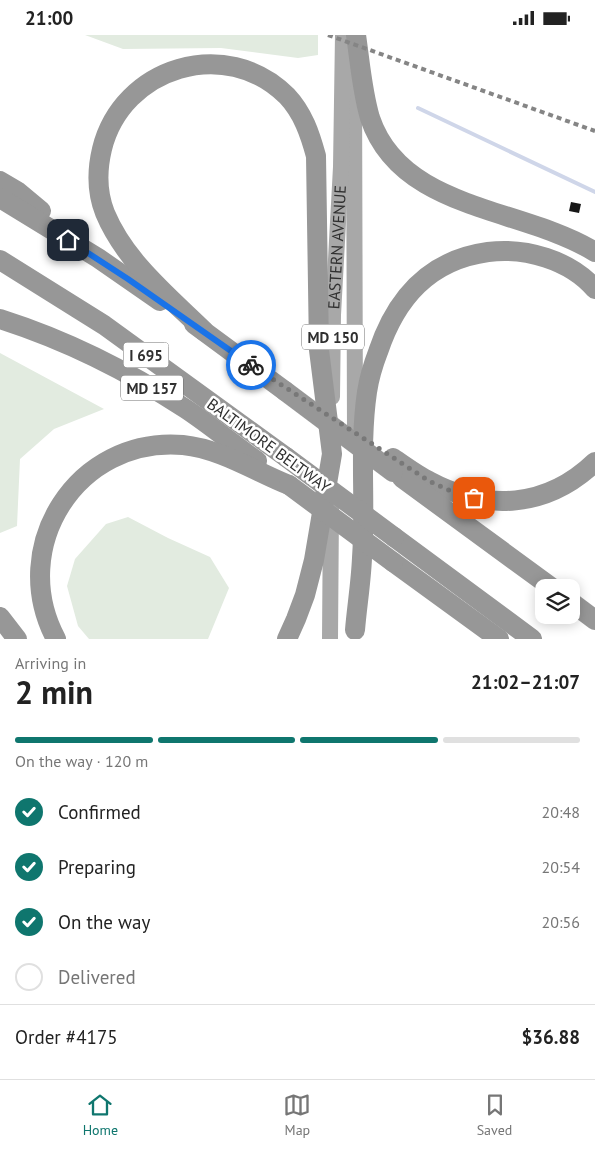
<!DOCTYPE html>
<meta charset="utf-8">
<style>
body{margin:0;font-family:"PT Sans",sans-serif;background:#f2f2f2;color:#222;height:100vh;display:flex;flex-direction:column;font-size:19px;white-space:nowrap}
*{box-sizing:border-box;margin:0}
p{font-size:16px;color:#767676}
.icon{flex:none;width:28px;height:28px;fill:none;stroke:currentColor;stroke-width:2;stroke-linecap:round;stroke-linejoin:round}
.map{position:relative;height:604px;overflow:hidden}
.panel{display:flex;flex-direction:column;background:#fff;flex:1}
.panel>*{flex:none}
.buttons{position:absolute;left:535px;top:544px;display:grid;gap:10px}
.buttons a{display:grid;place-items:center;width:45px;height:45px;border-radius:10px;background:#fff;box-shadow:0 2px 12px #0003;font-size:25px}
.pin{position:absolute;display:grid;place-items:center;width:42px;height:42px;color:#fff;margin:-21px;border-radius:10px;box-shadow:0 2px 8px #0006}
.courier{position:absolute;display:grid;place-items:center;width:50px;height:50px;margin:-25px;border:4px solid #1a73e8;border-radius:50%;background:#fff;color:#222;box-shadow:0 1px 6px #0007}
.head em{font-style:normal;font-weight:700}
.head div{display:flex;flex-direction:column-reverse}
.head{display:flex;align-items:center;justify-content:space-between;height:85px;padding:0 15px}
h1{font-size:32px;font-weight:700;line-height:38px}
.bar{display:grid;grid-template-columns:repeat(4,1fr);gap:8px 5px;align-content:center;height:60px;padding:0 15px}
.bar i{height:6px;border-radius:4px;background:#e0e0e0}
.bar .on{background:#0f766e}
.bar p{grid-column:span 4}
.line{display:flex;align-items:center;gap:12px;padding:0 15px;border-top:1px solid #e0e0e0}
.line div{flex:1}
ol{padding:0 15px;list-style:none}
li{display:flex;align-items:center;gap:15px;height:55px}
li p{margin-inline-start:auto}
li .icon{padding:5px;border-radius:50%;background:#0f766e;color:#fff;stroke-width:4}
li:last-child{color:#767676}
li i{width:28px;height:28px;border:2px solid #e0e0e0;border-radius:50%}
.status{display:flex;justify-content:space-between;align-items:center;height:35px;padding:0 25px;background:#fff;direction:ltr}
.status svg{height:14px;fill:currentColor}
.dock{display:flex;justify-content:space-around;align-items:center;height:70px;border-top:1px solid #e0e0e0;background:#fff;font-size:14px;color:#767676}
.dock a{display:grid;justify-items:center;gap:2px}
.dock .on{color:#0f766e}
.map>svg:first-child{display:block}
</style>
<div class="status"><b>21:00</b><svg viewBox="0 0 49 12"><path d="M0 12V9h3v3zM5 12V6h3v6zM10 12V3h3v9zM15 12V0h3v12zM26 1h20v11H26zM47 4h2v5h-2z"/></svg></div>
<div class="map">
<svg width="595" height="604" viewBox="0 0 595 604">
<rect width="100%" height="100%" fill="#fff"/>
<g fill="#e2ebe0">
<path d="M85 0H318V20L298 23 221 13 123 14Z"/>
<path d="M0 318 104 374 54 394 20 424 17 491 0 498Z"/>
<path d="M128 482 168 503 210 522 229 553 208 604H89L78 591 67 551 75 524 106 489Z"/>
</g>
<g fill="none" stroke-linecap="round" stroke-linejoin="round">
<path stroke="#cfd6e9" stroke-width="4" d="M418 73 595 157"/>
</g>
<path fill="#171717" d="M571 167 581 169 579 178 569 176Z"/>
<g fill="none" stroke-linecap="round" stroke-linejoin="round">
<g stroke="#a8a8a8" stroke-width="16">
<path d="M354 36 355 399"/>
<path id="s1" d="M332 362 333 280 341 132 343 0"/>
<path d="M330 604 331 472"/>
</g>
<g stroke="#979797" stroke-width="20">
<path d="M356 0C360 27 362 56 370 83 401 176 523 172 595 217"/>
<path d="M0 146 17 156 41 176"/>
<path d="M0 163 98 223 160 266"/>
<path d="M0 225 104 290 286 422"/>
<path d="M0 284C66 305 128 336 186 374 210 390 233 409 257 426"/>
<path d="M194 289 285 356"/>
<path d="M204 296C167 260 125 226 105 178 97 158 97 135 102 114 122 32 226 0 287 61 303 78 310 99 316 121L319 315 332 419 314 525 305 560 296 584 287 604"/>
<path d="M393 423C405 431 417 440 429 446 487 477 547 473 595 427"/>
<path d="M402 443 551 552"/>
<path d="M394 502 532 604"/>
<path d="M393 527 499 604"/>
<path d="M571 567 595 585"/>
<path d="M0 582 17 604"/>
<path d="M355 595C357 571 361 547 362 523 366 468 359 412 367 357 369 344 373 330 378 317 396 263 429 225 488 217 525 212 570 225 595 254"/>
<path d="M56 604C7 512 77 401 183 410 221 414 254 436 289 450"/>
</g>
<path stroke="#858585" stroke-width="4" stroke-dasharray="5 4" stroke-linecap="butt" d="M328 0 595 96"/>
<g stroke="#979797" stroke-width="20">
<path d="M285 356 393 437"/>
<path d="M286 422 394 502"/>
<path d="M289 450 393 527"/>
</g>
</g>
<g fill="none" stroke-linecap="round" stroke-linejoin="round">
<path stroke="#787878" stroke-width="5" stroke-dasharray="0 9" d="M251 330 429 446 451 456 474 463"/>
<path stroke="#1a73e8" stroke-width="6" d="M68 205 128 244 251 330"/>
</g>
<g text-anchor="middle" dominant-baseline="central" stroke-width="5" stroke-linejoin="round" paint-order="stroke">
<g fill="#fff" stroke="#6e6e6e" stroke-width="1">
<rect x="302" y="289.5" width="62" height="25" rx="4"/>
<rect x="123.5" y="307.5" width="45" height="25" rx="4"/>
<rect x="121" y="340.5" width="62" height="25" rx="4"/>
</g>
<g font-size="15" font-weight="bold" fill="#303030">
<text x="333" y="302">MD 150</text>
<text x="146" y="320">I 695</text>
<text x="152" y="353">MD 157</text>
</g>
<g font-size="16" fill="#303030" stroke="#fff">
<text stroke="none"><textPath href="#s1" startOffset="150">EASTERN AVENUE</textPath></text>
<text transform="translate(269 410) rotate(36)">BALTIMORE BELTWAY</text>
</g>
</g>
</svg>
<div class="buttons">
<a><svg class="icon" aria-label="layers" viewBox="0 0 24 24"><path d="M12 4l9 5-9 5-9-5zM3 14l9 5 9-5"/></svg></a>
</div>
<div class="pin" style="left:474px;top:463px;background:#ea580c"><svg class="icon" aria-label="bag" viewBox="0 0 24 24"><path d="M5 8h14l-1 12H6zM9 8a3 3 0 0 1 6 0"/></svg></div>
<div class="pin" style="left:68px;top:205px;background:#1f2937"><svg class="icon" aria-label="home" viewBox="0 0 24 24"><path d="M3 11l9-7 9 7M6 9v11h12V9"/></svg></div>
<div class="courier" style="left:251px;top:330px"><svg class="icon" aria-label="bike" viewBox="0 0 24 24"><circle cx="6" cy="16" r="4"/><circle cx="18" cy="16" r="4"/><path d="M6 16l4-8h5l3 8M10 8l3 8H6M13 5h3"/></svg></div>
</div>
<section class="panel">
<div class="head"><div><h1>2 min</h1><p>Arriving in</p></div><em>21:02–21:07</em></div>
<div class="bar"><i class="on"></i><i class="on"></i><i class="on"></i><i></i><p>On the way · 120 m</p></div>
<ol>
<li><svg class="icon" aria-label="check" viewBox="0 0 24 24"><path d="M5 12l5 5 9-10"/></svg>Confirmed<p>20:48</p></li>
<li><svg class="icon" aria-label="check" viewBox="0 0 24 24"><path d="M5 12l5 5 9-10"/></svg>Preparing<p>20:54</p></li>
<li><svg class="icon" aria-label="check" viewBox="0 0 24 24"><path d="M5 12l5 5 9-10"/></svg>On the way<p>20:56</p></li>
<li><i></i>Delivered</li>
</ol>
<div class="line" style="height:65px"><div>Order #4175</div><b>$36.88</b></div>
</section>
<nav class="dock">
<a class="on"><svg class="icon" aria-label="home" viewBox="0 0 24 24"><path d="M3 11l9-7 9 7M6 9v11h12V9"/></svg>Home</a>
<a><svg class="icon" aria-label="map" viewBox="0 0 24 24"><path d="M3 6l6-2 6 2 6-2v14l-6 2-6-2-6 2zM9 4v14M15 6v14"/></svg>Map</a>
<a><svg class="icon" aria-label="saved" viewBox="0 0 24 24"><path d="M7 4h10v16l-5-4-5 4z"/></svg>Saved</a>
</nav>
